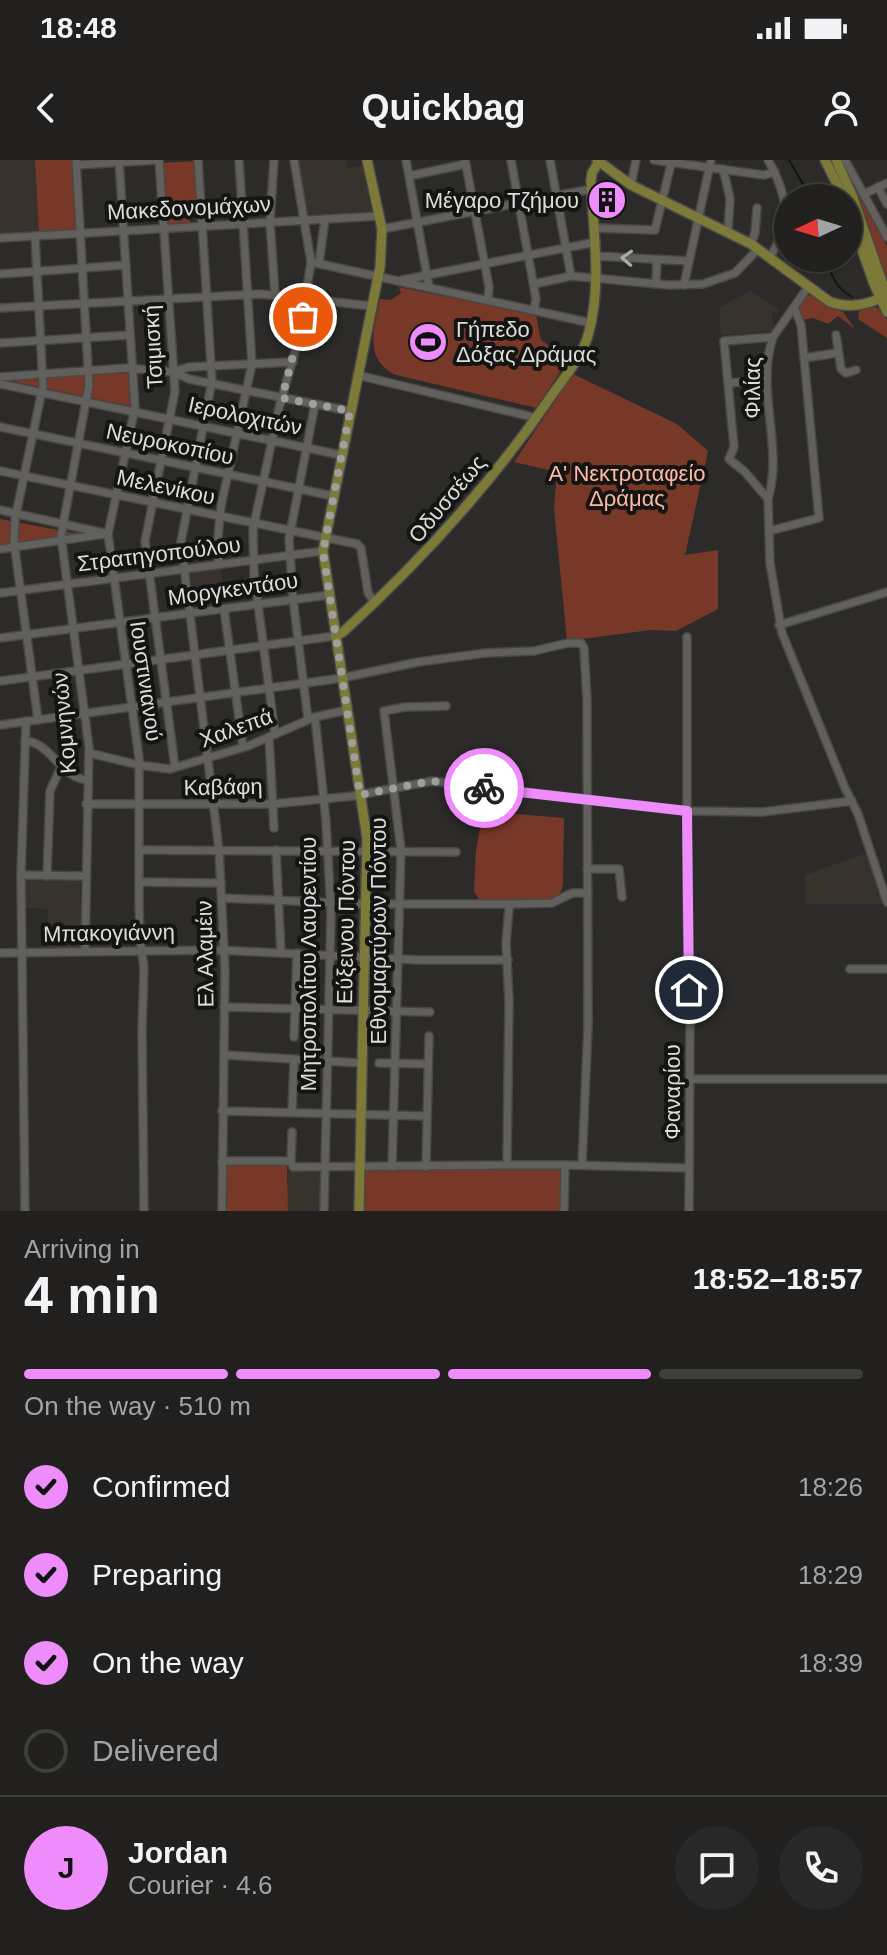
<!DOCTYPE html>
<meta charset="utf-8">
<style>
body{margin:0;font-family:Arial,sans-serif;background:#292828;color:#f1f3f6;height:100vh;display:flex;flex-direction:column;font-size:30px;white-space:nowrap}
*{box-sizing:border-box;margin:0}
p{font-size:26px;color:#a2a3a4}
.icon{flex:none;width:44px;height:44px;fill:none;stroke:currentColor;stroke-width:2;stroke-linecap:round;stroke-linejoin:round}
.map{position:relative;height:1051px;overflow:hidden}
.drawer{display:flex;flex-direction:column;background:#21201f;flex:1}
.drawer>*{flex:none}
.needle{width:52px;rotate:266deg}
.buttons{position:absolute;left:774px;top:24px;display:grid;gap:16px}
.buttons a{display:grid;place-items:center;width:88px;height:88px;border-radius:50%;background:#21201f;box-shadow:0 2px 6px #0004,0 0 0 2px #3e3e3d;font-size:40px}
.pin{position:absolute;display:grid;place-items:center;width:68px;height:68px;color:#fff;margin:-34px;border:4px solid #fff;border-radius:50%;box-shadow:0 2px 8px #0007}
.courier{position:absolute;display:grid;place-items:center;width:80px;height:80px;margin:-40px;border:6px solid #ed8cfa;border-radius:50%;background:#fff;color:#222;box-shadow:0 2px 10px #0007}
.headline em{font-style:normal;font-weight:700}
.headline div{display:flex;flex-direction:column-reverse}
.headline{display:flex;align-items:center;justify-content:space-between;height:136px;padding:0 24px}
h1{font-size:52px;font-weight:700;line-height:60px}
.bar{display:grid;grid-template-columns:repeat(4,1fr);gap:12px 8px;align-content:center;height:96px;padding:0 24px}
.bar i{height:10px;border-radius:6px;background:#3e3e3d}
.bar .active{background:#ed8cfa}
.bar p{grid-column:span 4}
.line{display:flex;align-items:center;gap:20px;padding:0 24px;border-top:2px solid #3e3e3d}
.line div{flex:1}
.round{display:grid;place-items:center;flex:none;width:84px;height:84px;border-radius:42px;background:#292828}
ol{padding:0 24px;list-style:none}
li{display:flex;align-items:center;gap:24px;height:88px}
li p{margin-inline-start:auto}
li .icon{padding:8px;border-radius:50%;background:#ed8cfa;color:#111;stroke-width:4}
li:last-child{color:#a2a3a4}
li i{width:44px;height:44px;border:4px solid #3e3e3d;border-radius:50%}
.status{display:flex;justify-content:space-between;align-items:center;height:56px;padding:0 40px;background:#21201f;direction:ltr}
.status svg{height:22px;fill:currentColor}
header{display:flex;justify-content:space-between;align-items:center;height:104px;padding:0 24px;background:#21201f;font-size:36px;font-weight:700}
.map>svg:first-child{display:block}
</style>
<div class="status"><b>18:48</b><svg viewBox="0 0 49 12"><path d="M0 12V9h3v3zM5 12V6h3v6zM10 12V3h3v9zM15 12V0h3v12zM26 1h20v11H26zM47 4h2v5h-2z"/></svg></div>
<header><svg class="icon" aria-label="back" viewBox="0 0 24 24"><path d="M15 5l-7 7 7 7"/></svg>Quickbag<svg class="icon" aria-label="person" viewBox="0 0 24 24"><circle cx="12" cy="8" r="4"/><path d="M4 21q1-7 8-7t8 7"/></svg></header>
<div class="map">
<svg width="887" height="1051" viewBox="0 0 887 1051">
<rect width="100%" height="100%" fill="#2c2b29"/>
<g fill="#37332c">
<path d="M0 0H35L39 73 0 75Z"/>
<path d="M296 0H346L348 8 363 6 371 52 305 55Z"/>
<path d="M750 131 779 150 776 154 772 152 773 171 721 175 719 148Z"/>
<path d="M221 409 226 443 194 447 190 412Z"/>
<path d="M867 693 885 744H805V715Z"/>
<path d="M24 720 80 721 81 790H48V749L24 748Z"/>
<path d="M288 1011 321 1012 320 1051H288Z"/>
</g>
<g fill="#783828">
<path d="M35 0H73L77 70 39 73Z"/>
<path d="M195 1 198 48 189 49 190 63 167 64 163 3Z"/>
<path d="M848 15 887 86V118L884 114Z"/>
<path d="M399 127 536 155 541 180 548 185 550 195 568 199 537 248 396 215C363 199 374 168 380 139L391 140 401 133Z"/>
<path d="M812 135 831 148 843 152 855 169 838 156 828 164 813 158 802 160 799 147 805 136Z"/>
<path d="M873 147 878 148 887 160V178L858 159 859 151Z"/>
<path d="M129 213 130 246 2 219Z"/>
<path d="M573 214 677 264 708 291 685 395 718 390V449L676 471 651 470 567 481 554 348 557 312 514 302Z"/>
<path d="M0 359 79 374V376L0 386Z"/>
<path d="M483 651 564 658 563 725 559 737 553 741H480L474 731 476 691Z"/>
<path d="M287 1004 288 1051H225V1005Z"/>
<path d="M562 1005 561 1051H363V1008Z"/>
</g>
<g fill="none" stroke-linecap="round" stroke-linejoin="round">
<g stroke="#0e1b04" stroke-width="2">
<path d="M789 0 811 38"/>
<path d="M828 98C830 115 836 128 852 137"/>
</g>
<g stroke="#494846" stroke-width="10">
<g id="minor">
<path d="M76 0 89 225 61 376 89 587 85 791"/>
<path d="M119 0 135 248 108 374 139 598V742L140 780 144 808 142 871 144 1051"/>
<path d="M159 0 175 231 145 381 175 607"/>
<path d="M198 0 212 221 181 382 219 690 225 810 222 1051"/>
<path d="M274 0 270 62 275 135"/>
<path d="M406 0 429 127"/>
<path d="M465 0 489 127 488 140"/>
<path d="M511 0 536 139 534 150"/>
<path d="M550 0 571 116"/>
<path d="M654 0 764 15 775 12"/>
<path d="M768 0C788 35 792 63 770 97"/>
<path d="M845 0 887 77"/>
<path d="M76 5 157 0"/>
<path d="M723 9 730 38 728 71"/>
<path d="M409 16 466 4"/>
<path d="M631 25 636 0"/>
<path d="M878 27 887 44"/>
<path d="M864 34 887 23"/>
<path d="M595 68 655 70 672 0"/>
<path d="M382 69 592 29"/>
<path d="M35 76 43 226 15 359 14 382 38 560"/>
<path d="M0 78 379 56"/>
<path d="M751 84 755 73 757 48"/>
<path d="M596 96 689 101"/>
<path d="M311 102 591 163"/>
<path d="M319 103 325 59"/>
<path d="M0 114 126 105"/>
<path d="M402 120 596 82"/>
<path d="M534 124 571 116 669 125 703 124 735 113 758 89"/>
<path d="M656 124 657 100"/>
<path d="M684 125 711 0"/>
<path d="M0 148 260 134 372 146"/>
<path d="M836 175 841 209 846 213 856 210"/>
<path d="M773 177 724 181 734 287 729 299 745 312 768 339 770 403 782 473 845 628 858 654 887 742"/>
<path d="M0 183 130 175"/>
<path d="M804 198 837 193"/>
<path d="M173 212 189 219 350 251"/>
<path d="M357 215 537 258"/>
<path d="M0 217 128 208 173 212 189 207 293 202"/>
<path d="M728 223 767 220"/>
<path d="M0 224 341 295"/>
<path d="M0 267 333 336"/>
<path d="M0 311 357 384 361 388 368 433 375 443"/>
<path d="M768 339C784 287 755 230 773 177L808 127"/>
<path d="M0 350 108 374"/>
<path d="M769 371 819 358 801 165 794 147"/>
<path d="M0 389 105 374"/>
<path d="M219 404 217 387 221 346 252 204 239 0"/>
<path d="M0 433 323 391"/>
<path d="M224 449 243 587"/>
<path d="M779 465 887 432"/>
<path d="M687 477V745L690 865 689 1051"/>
<path d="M0 478 329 435"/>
<path d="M0 521 335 476"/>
<path d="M315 557 326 661 331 752 324 1051"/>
<path d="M308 559 293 439 289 379 315 244"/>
<path d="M0 565 342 518 418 502 486 493 534 491 568 483H581L584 488 587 540 588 866 582 1005"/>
<path d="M275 574 254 414 253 369 279 248 299 177 311 102 294 0"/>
<path d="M269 577 274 668"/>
<path d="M25 581C51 582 59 617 87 620"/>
<path d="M89 593 139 605 170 609 248 586 315 557 347 550"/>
<path d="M86 644H273L353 636 432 621 687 651 762 652 852 641"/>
<path d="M139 690 456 692"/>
<path d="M276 690 281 793"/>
<path d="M587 709H619L622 737"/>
<path d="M21 715 85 716"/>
<path d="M47 716 50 631 61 607"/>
<path d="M139 722 221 723"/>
<path d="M222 738 365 744H511"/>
<path d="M0 793 218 790 420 800H508"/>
<path d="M850 809H887"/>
<path d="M224 847 430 852"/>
<path d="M294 877 297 793"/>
<path d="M224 895 361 903"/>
<path d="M379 903 428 904"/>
<path d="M690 919H887"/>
<path d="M222 951 427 956"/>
<path d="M292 952 294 900"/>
<path d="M292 972 291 1001 293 1007 507 1005 509 841 506 783 509 748 511 744 552 743 572 733H588"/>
<path d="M222 1001H291"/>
<path d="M507 1005H565"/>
<path d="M392 1007 401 690 384 551 405 547 446 546"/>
<path d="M426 1007 429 876"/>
<path d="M25 1051 21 715 26 561"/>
<path d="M564 1051 565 1005 689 1008"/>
</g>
</g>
<g stroke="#494846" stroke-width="12">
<g id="major">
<path d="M597 0 631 25 751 84 830 142C850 149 869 145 887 135"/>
<path d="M825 0 844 38"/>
<path d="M836 0 852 35 887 136"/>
<path d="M848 50 874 124 887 152"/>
<path d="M335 476 343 472C421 401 492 323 552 235 566 215 583 196 589 172 602 122 593 71 591 21L592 13 600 0"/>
<path d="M359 1051 367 678 323 391 380 107 382 69 367 0"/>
</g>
</g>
<use href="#minor" stroke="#61605d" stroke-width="7"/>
<use href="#major" stroke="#7c7a38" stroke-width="9"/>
</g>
<defs><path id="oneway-chevron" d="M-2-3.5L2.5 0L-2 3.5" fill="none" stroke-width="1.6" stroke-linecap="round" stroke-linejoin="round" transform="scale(2)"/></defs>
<use stroke="#ababa9" href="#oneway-chevron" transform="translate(627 98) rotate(-177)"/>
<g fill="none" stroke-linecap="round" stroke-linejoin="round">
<path stroke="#9f9f9d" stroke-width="8" stroke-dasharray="0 14.4" d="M303 157 282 238 350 251 323 392 360 635 432 621 484 628"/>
<path stroke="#ed8cfa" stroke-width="10" d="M484 628 687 651 689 830"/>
</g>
<defs>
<g id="building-disc" transform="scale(2)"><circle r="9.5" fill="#ed8cfa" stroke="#141413"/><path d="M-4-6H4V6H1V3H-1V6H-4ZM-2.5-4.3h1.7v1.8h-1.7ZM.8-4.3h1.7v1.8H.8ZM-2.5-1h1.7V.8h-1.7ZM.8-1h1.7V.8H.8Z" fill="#111"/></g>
<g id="stadium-disc" transform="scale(2)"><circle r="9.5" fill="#ed8cfa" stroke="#141413"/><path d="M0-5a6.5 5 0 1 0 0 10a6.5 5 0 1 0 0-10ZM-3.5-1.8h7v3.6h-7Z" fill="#111"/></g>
</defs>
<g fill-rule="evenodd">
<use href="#building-disc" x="607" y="40"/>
<use href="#stadium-disc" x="428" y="182"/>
</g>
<g text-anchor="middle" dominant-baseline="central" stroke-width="8" stroke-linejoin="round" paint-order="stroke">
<g font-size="22" fill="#dddddb" stroke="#141413" text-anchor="end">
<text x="579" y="40">Μέγαρο Τζήμου</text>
<text x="456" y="169" text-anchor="start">Γήπεδο<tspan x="456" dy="25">Δόξας Δράμας</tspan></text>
</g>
<g font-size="22" fill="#dddddb" stroke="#141413">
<text transform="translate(189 48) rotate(-3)">Μακεδονομάχων</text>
<text transform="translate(153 187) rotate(-93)">Τσιμισκή</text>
<text transform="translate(752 228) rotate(-90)">Φιλίας</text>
<text transform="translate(245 256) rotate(12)">Ιερολοχιτών</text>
<text transform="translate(170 284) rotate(12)">Νευροκοπίου</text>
<text transform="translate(166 327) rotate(12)">Μελενίκου</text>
<text transform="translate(447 339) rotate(-50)">Οδυσσέως</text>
<text transform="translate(159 394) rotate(-7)">Στρατηγοπούλου</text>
<text transform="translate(233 429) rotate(-8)">Μοργκεντάου</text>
<text transform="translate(146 521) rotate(82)">Ιουστινιανού</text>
<text transform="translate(64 563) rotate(-95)">Κομνηνών</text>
<text transform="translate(236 568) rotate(-20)">Χαλεπά</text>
<text transform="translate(223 627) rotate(-1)">Καβάφη</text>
<text transform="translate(346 762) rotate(-89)">Εύξεινου Πόντου</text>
<text transform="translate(378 771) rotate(-90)">Εθνομαρτύρων Πόντου</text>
<text transform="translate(109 773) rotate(-1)">Μπακογιάννη</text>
<text transform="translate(205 794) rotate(-91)">Ελ Αλαμέιν</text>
<text transform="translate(308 804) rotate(-90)">Μητροπολίτου Λαυρεντίου</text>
<text transform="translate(672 932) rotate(-90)">Φαναρίου</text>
</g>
<g font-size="22" fill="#ffb8a4" stroke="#141413">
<text x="627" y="313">Α' Νεκτροταφείο<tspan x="627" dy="25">Δράμας</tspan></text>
</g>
</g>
</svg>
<div class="buttons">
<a><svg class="needle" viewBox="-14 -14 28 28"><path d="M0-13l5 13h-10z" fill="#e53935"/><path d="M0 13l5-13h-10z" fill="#a2a3a4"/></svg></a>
</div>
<div class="pin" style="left:303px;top:157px;background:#ea580c"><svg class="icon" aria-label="bag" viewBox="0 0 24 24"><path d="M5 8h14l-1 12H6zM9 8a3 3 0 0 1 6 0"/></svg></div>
<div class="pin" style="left:689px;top:830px;background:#1f2937"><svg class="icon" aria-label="home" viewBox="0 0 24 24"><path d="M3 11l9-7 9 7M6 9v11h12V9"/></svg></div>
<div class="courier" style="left:484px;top:628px"><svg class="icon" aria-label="bike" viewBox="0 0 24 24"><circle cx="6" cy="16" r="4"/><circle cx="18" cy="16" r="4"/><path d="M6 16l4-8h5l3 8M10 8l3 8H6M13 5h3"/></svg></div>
</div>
<section class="drawer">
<div class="headline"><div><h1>4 min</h1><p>Arriving in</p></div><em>18:52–18:57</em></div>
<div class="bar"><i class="active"></i><i class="active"></i><i class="active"></i><i></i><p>On the way · 510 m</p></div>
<ol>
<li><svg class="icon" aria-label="check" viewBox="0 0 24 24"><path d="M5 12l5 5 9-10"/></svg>Confirmed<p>18:26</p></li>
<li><svg class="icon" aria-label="check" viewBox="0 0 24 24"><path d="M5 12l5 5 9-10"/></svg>Preparing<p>18:29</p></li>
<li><svg class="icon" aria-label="check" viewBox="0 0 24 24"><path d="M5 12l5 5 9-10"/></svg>On the way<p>18:39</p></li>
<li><i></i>Delivered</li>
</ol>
<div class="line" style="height:144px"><b class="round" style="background:#ed8cfa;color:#111">J</b><div><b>Jordan</b><p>Courier · 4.6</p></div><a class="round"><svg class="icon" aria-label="chat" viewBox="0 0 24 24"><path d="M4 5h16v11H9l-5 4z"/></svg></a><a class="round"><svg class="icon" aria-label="phone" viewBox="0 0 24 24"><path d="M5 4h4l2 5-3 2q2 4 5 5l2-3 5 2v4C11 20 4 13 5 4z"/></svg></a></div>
</section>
